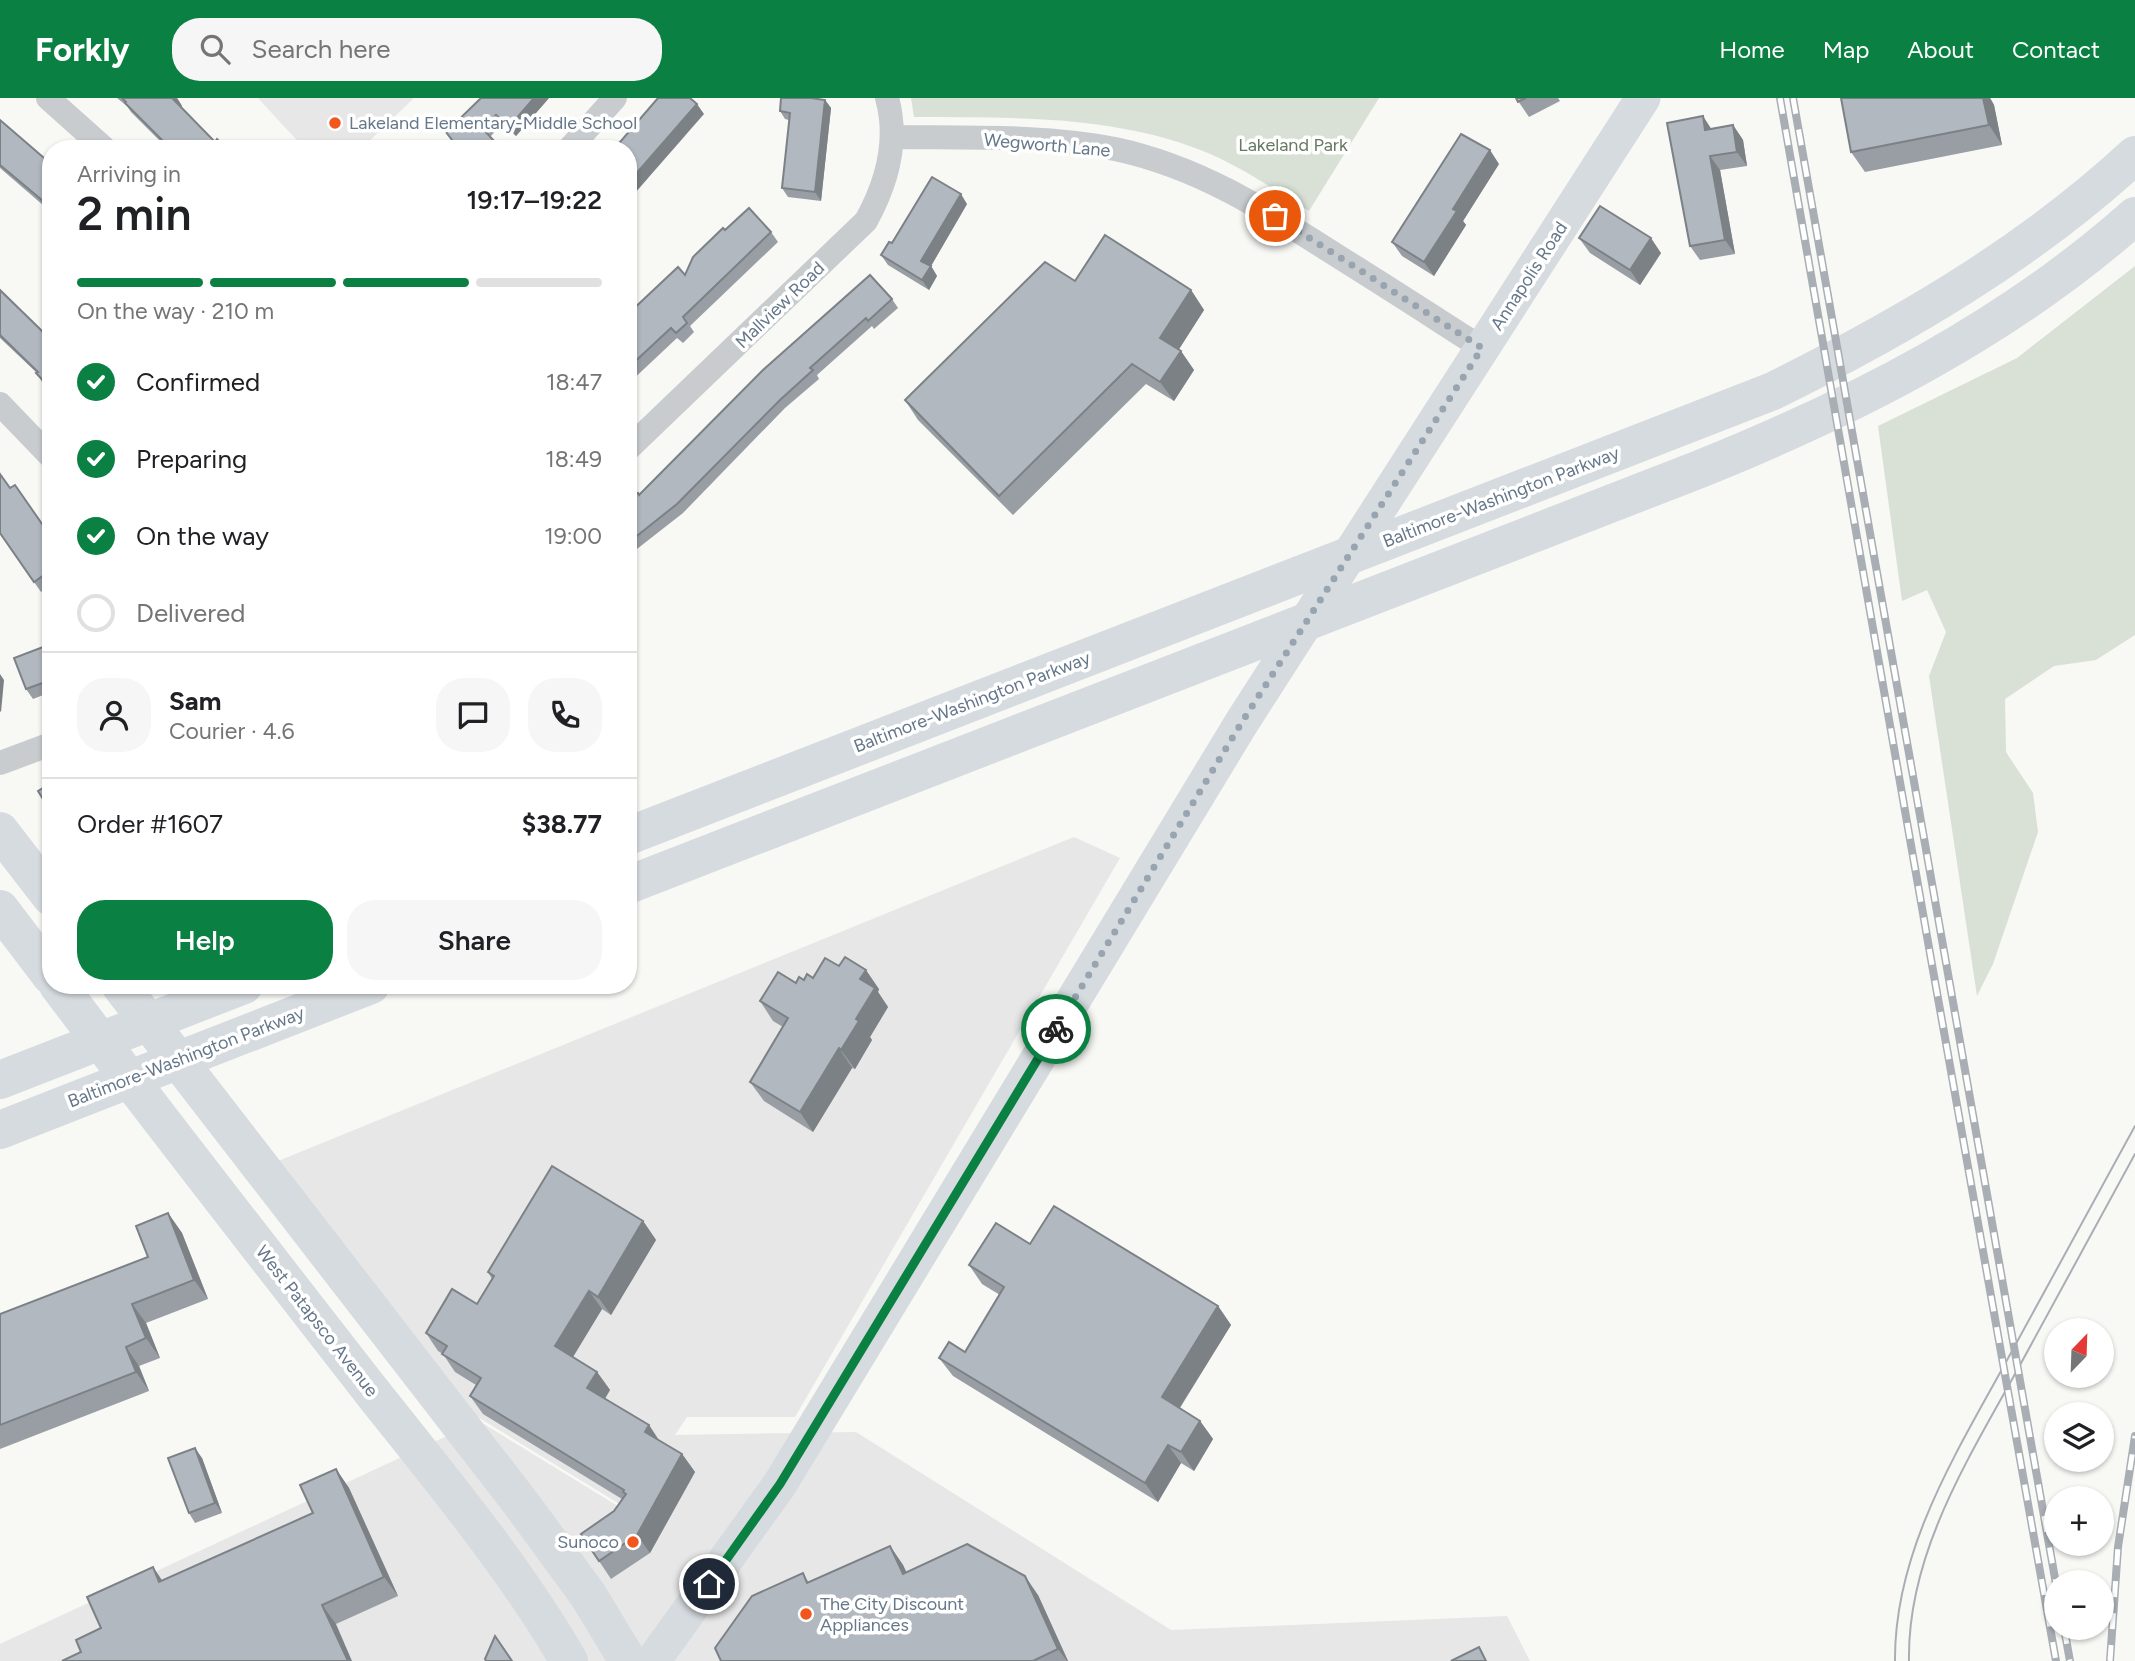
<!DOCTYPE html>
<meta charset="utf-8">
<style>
body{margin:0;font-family:Figtree,sans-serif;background:#f6f6f6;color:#202124;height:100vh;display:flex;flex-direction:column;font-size:26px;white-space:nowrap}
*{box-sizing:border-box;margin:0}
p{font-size:23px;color:#757577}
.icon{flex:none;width:38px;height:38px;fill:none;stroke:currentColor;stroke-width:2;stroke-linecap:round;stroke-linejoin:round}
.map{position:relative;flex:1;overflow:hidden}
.sheet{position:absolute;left:42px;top:42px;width:595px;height:854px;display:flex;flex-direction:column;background:#fff;border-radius:28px;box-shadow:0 2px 5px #0004}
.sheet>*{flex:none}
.needle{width:46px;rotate:23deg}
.buttons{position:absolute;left:2044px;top:1220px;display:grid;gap:14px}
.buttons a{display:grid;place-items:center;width:70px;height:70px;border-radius:50%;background:#fff;box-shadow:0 2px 5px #0004;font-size:35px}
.pin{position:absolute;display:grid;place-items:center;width:60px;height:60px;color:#fff;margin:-30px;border:4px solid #fff;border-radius:50%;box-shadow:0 2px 7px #0007}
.courier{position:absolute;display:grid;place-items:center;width:70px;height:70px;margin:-35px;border:5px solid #0b8043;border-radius:50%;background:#fff;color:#222;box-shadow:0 2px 9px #0007}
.overview em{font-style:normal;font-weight:600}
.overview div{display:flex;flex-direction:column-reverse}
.overview{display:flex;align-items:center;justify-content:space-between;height:119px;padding:0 35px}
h1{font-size:46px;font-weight:600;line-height:52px}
.bar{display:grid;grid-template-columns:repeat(4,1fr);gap:10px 7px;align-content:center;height:84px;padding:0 35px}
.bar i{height:9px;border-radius:5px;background:#e0e0e0}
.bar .active{background:#0b8043}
.bar p{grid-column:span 4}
.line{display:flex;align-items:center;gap:18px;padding:0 35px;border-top:2px solid #e0e0e0}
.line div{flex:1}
.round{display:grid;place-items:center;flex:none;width:74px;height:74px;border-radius:28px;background:#f6f6f6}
ol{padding:0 35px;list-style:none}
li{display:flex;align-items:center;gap:21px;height:77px}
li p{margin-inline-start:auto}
li .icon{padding:7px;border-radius:50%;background:#0b8043;color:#fff;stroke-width:4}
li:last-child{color:#757577}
li i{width:38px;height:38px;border:4px solid #e0e0e0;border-radius:50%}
.primary-button{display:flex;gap:14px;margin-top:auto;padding:14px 35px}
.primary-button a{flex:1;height:80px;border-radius:28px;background:#0b8043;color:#fff;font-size:28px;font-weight:600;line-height:80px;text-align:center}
.primary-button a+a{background:#f6f6f6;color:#202124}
header{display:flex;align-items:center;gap:42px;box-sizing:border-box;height:98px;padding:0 35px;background:#0b8043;color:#fff}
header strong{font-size:33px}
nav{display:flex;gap:38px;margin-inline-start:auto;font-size:24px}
.search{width:490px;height:63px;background:#f6f6f6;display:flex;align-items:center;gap:18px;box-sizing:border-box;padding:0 24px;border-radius:28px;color:#757577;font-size:26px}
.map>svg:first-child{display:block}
</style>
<header>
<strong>Forkly</strong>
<div class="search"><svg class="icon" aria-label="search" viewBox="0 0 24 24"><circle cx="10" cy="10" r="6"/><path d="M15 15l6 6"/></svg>Search here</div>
<nav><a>Home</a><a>Map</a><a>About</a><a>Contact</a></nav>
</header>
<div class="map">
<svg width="2135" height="1563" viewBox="0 0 2135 1563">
<rect width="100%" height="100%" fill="#f8f8f5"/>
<g fill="#e6e7e6">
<path d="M258 0H414L361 51H305Z"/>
<path d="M1074 739 1120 760 795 1319H687L675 1337 856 1334 1171 1532 1507 1518 1530 1563H0V1546L479 1323 626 1413V1410L476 1318 278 1063Z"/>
</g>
<g fill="#d9e1d6">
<path d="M911 0H1379L1309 113C1275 92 1240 68 1203 53 1110 16 1011 20 914 19Z"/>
<path d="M2135 168V537L2096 562 2054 568 2005 601 2006 654 2033 695 2038 734 1993 866 1977 898 1929 578 1946 534 1927 492 1902 503 1878 328 2017 260Z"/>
</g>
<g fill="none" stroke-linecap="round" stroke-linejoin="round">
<g stroke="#c8cccf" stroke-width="24">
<path d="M48 0 105 51"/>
<path d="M892 39C966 40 1043 37 1115 51 1200 69 1267 113 1339 159 1387 189 1435 220 1482 250"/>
<path d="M569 51 615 0"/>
<path d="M0 306 51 359"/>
<path d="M628 351 866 123C887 85 899 43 887 0"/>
<path d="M0 665 51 646"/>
</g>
<path stroke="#d6dbdf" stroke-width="35" d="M653 1563 780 1386 1242 624 1643 0"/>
<g stroke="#d6dbdf" stroke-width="38">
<path d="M0 733 51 799"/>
<path d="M0 811 51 878"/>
<path d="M58 887C161 1024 267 1159 372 1294 441 1381 513 1467 569 1563"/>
<path d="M120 887 523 1408 588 1497 628 1563"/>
</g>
<g stroke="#d6dbdf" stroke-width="38">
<path d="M628 738 1773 293C1902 229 2028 156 2135 57"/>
<path d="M628 787 1700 371C1856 308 2008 231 2135 118"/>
<path d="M0 982 244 887"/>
<path d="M0 1032 371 887"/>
</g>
<g stroke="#a8aeb4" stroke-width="2">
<path d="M1895 1563C1894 1450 1960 1349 2012 1253 2053 1178 2094 1103 2135 1028"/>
<path d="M1909 1563C1907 1455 1970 1358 2020 1267 2058 1196 2097 1126 2135 1056"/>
</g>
<g stroke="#a8aeb4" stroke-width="8">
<g id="rail">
<path d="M1780 0 1931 861 2056 1563"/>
<path d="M1793 0 2056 1486"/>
<path d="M2064 1530 2070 1563"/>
<path d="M2110 1563 2118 1449 2135 1338"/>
</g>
</g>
<use href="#rail" stroke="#fff" stroke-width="5" stroke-dasharray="16" stroke-linecap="butt"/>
</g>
<g fill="#989ea4">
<path d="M117 0H177L182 8 180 9 215 44 227 51H168L131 14 127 8Z"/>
<path d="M549 0 516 38 502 26 490 39 500 51H443L452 42 446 34Z"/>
<path d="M1516 0H1558L1560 3 1529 19Z"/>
<path d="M1841 0H1990L1994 7 2002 47 1865 74 1851 54Z"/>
<path d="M825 2 831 10 821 103 788 99 782 90 789 22 785 21 780 13Z"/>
<path d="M0 22 51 66V114L0 70Z"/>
<path d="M1733 27 1743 42 1747 68 1720 72 1735 156 1700 162 1690 148 1711 31Z"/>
<path d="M1499 66 1463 123 1466 127 1434 178 1402 158 1392 144Z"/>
<path d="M967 106 931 168 937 178 929 192 888 167 881 157 892 145Z"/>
<path d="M725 132 771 134 778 144 690 228 694 234 683 245 677 240 628 286V216L685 177Z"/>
<path d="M1579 140 1661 155 1640 187 1590 155Z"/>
<path d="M1075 183 1191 192 1204 212 1179 251 1194 272 1174 303 1146 286 1013 417 918 322 905 302Z"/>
<path d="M0 192 51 243V293L42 284 37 275 0 240Z"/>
<path d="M892 201 898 210 874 231 872 228 817 277 819 281 785 310 683 415 628 458V402L639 397 763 272Z"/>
<path d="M15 387 51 438V487L41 494 0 435 10 390Z"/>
<path d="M51 546V594L33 601 26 591Z"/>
<path d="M813 880 879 891 878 894 888 909 870 939 872 942 855 971 852 970 813 1034 764 1003 750 984 783 929 773 923 760 903 796 885Z"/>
<path d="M168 1115 182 1135 208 1201 146 1225 160 1260 139 1268 149 1293 0 1351V1216L148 1159Z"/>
<path d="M643 1123 656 1142 611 1217 602 1211 573 1259 597 1274 610 1292 605 1301 649 1327 659 1342 682 1356 695 1374 650 1455 611 1481 599 1463 614 1413 622 1401 483 1316 470 1298 476 1287 455 1274 443 1256 438 1253 426 1235 477 1206 492 1181 488 1174Z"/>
<path d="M1030 1146 1218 1208 1231 1227 1180 1310 1200 1323 1213 1341 1194 1373 1181 1365 1158 1404 953 1278 939 1260 965 1254 1000 1197 982 1186 969 1167Z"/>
<path d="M202 1360 222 1415 195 1425 189 1415Z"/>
<path d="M336 1371 349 1390 398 1498 336 1526 81 1554 153 1469 162 1483 313 1415Z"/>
<path d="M890 1448 903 1467 906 1474 1038 1497 1068 1563H721L803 1475 809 1485Z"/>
</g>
<g fill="#7c8186">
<path d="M174 0H177L182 8 179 11 173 1Z"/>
<path d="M534 0H549L516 38 509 29Z"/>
<path d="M1983 0H1990L1994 7 2002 47 1989 27Z"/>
<path d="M825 2 831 10 821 103 815 94Z"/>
<path d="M697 6 704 16 628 103V85Z"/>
<path d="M1703 18 1712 32H1705Z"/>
<path d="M1733 27 1743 42 1747 68 1737 54Z"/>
<path d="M1490 52 1499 66 1463 123 1466 127 1434 178 1424 164 1453 111Z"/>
<path d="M1710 58 1720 72 1735 156 1725 142Z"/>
<path d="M961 96 967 106 931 168 937 178 929 192 922 182 921 163Z"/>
<path d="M1651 140 1661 155 1640 187 1630 172Z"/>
<path d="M1191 192 1204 212 1174 259 1160 240Z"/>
<path d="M1181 253 1194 272 1174 303 1160 284Z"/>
<path d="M0 576 4 582 1 614 0 613Z"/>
<path d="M866 872 879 891 878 894 888 909 870 939 872 942 855 971 841 952 856 921 860 881Z"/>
<path d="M839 950 852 970 813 1034 800 1014Z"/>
<path d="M168 1115 182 1135 208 1201 194 1182Z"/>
<path d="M643 1123 656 1142 611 1217 598 1199Z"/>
<path d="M589 1193 602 1211 568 1267 555 1248Z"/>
<path d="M132 1206 146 1225 160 1260 146 1240Z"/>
<path d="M1218 1208 1231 1227 1175 1317 1162 1299Z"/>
<path d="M126 1249 139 1268 149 1293 136 1274Z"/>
<path d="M597 1274 610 1292 600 1308 587 1290Z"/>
<path d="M1200 1323 1213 1341 1194 1373 1181 1354Z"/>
<path d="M649 1327 661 1346 645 1334Z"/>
<path d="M1168 1347 1181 1365 1158 1404 1145 1385Z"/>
<path d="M195 1350 202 1360 222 1415 215 1405Z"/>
<path d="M682 1356 695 1374 650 1455 637 1437Z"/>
<path d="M336 1371 349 1390 398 1498 384 1479Z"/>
<path d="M890 1448 903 1467 916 1494 903 1476Z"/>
<path d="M153 1469 166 1488 159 1484Z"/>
<path d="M1025 1478 1038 1497 1068 1563H1067L1058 1551Z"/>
<path d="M322 1507 336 1526 352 1563H348Z"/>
</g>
<g fill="#b1b8bf" stroke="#7c8186" stroke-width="2">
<path d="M122 0H174L173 1 215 44 217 41 227 51H171L125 5 126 4Z"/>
<path d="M481 0H534L509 29 496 17 483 31 495 44 487 51H443L452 42 446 34Z"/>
<path d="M658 0H690L697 6 628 85V51H614Z"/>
<path d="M781 0H811L825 2 815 94 782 90 790 15 780 13Z"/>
<path d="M1516 0H1526L1518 4Z"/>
<path d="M1841 0H1983L1989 27 1851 54Z"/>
<path d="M1703 18 1705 32 1733 27 1737 54 1710 58 1725 142 1690 148 1667 25Z"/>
<path d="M0 22 51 66V107L49 108 0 67Z"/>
<path d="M1461 36 1490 52 1453 111 1457 113 1424 164 1392 144Z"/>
<path d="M932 79 961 96 921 163 931 168 922 182 881 157 889 144 892 145Z"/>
<path d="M1600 108 1651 140 1630 172 1579 140Z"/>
<path d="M749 110 771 134 683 219 687 225 676 235 671 230 628 270V216L678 169 685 177 693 159 723 130 725 132Z"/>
<path d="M1105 137 1191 192 1160 240 1181 253 1160 284 1132 266 999 398 905 302 1045 164 1075 183Z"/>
<path d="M870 177 892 201 868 223 866 220 810 270 813 272 780 302 677 406 628 445V402L638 395 639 397 763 272Z"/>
<path d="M0 192 41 232 51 243V291L36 275 38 274 0 237Z"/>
<path d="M0 376 10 390 15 387 49 436 44 440 51 449V472L34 484 0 435Z"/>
<path d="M51 546V582L26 591 14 560Z"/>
<path d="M51 685V714L38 693Z"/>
<path d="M845 859 866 872 860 881 875 890 856 921 859 923 841 952 839 950 800 1014 750 984 788 920 760 903 778 874 796 885 799 879 804 882 807 876 813 880 825 860 839 868Z"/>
<path d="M552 1068 643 1123 598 1199 589 1193 555 1248 597 1274 587 1290 649 1327 645 1334 682 1356 637 1437 599 1463 581 1436 614 1413 626 1396 623 1394 624 1392 470 1298 481 1280 442 1256 447 1248 426 1235 452 1191 477 1206 494 1178 488 1174Z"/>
<path d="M1054 1108 1218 1208 1162 1299 1200 1323 1181 1354 1168 1347 1145 1385 939 1260 949 1244 965 1254 1004 1189 969 1167 996 1125 1030 1146Z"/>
<path d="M168 1115 194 1182 132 1206 146 1240 126 1249 136 1274 0 1327V1216L148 1159 136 1128Z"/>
<path d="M195 1350 215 1405 189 1415 168 1360Z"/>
<path d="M336 1371 384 1479 322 1507 348 1563H62L81 1554 76 1542 101 1530 87 1499 153 1469 159 1484 313 1415 300 1387Z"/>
<path d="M967 1446 1025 1478 1058 1551 1033 1563H721L715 1550 752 1498 803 1475 807 1485 890 1448 903 1476Z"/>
<path d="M495 1538 512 1563H486L485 1561Z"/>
<path d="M1479 1549 1486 1563H1451Z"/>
</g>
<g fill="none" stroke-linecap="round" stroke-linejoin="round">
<path stroke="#98a4af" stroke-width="7" stroke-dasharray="0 12.6" d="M1056 931 1242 624 1482 250 1275 118"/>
<path stroke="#0b8043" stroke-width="9" d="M709 1486 780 1386 1056 931"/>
</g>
<g fill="#f1561c" stroke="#fff" stroke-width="2.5">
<circle cx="335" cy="25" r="7"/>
<circle cx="633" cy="1444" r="7"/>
<circle cx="806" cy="1516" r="7"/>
</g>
<g text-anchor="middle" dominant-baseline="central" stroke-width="7" stroke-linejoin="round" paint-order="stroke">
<g font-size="18" fill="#657789" stroke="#fff" text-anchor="start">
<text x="349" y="25">Lakeland Elementary-Middle School</text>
<text x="619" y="1444" text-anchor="end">Sunoco</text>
<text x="820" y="1506">The City Discount<tspan x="820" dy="21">Appliances</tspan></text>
</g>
<g font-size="18" fill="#657789" stroke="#fff">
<text transform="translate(1047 47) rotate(5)">Wegworth Lane</text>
<text transform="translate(1529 178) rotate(-57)">Annapolis Road</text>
<text transform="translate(780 207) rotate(-44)">Mallview Road</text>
<text transform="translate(1501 399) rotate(-21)">Baltimore-Washington Parkway</text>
<text transform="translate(972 604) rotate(-21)">Baltimore-Washington Parkway</text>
<text transform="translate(186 959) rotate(-21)">Baltimore-Washington Parkway</text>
<text transform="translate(317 1223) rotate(52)">West Patapsco Avenue</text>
</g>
<g font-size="18" fill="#657a60" stroke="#fff">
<text x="1293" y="47">Lakeland Park</text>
</g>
</g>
</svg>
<div class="buttons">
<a><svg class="needle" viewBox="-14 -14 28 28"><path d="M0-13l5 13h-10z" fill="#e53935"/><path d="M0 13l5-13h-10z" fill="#757577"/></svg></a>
<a><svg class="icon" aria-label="layers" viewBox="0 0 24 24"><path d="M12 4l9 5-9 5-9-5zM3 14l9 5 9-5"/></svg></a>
<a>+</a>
<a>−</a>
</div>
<div class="pin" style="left:1275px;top:118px;background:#ea580c"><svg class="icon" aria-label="bag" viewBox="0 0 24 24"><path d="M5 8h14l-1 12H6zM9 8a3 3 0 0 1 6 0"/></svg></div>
<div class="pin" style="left:709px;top:1486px;background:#1f2937"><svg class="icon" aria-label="home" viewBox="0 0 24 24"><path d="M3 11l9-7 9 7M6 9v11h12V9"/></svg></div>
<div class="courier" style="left:1056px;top:931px"><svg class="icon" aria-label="bike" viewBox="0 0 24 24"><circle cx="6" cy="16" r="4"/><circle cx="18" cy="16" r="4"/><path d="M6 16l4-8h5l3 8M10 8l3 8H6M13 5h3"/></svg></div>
<section class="sheet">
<div class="overview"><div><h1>2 min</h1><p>Arriving in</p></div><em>19:17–19:22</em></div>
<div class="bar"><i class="active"></i><i class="active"></i><i class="active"></i><i></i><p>On the way · 210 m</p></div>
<ol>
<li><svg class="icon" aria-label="check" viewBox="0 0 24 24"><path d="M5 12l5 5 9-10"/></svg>Confirmed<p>18:47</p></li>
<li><svg class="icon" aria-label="check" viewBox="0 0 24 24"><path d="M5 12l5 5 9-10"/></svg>Preparing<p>18:49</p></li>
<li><svg class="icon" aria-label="check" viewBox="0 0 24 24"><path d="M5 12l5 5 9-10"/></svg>On the way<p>19:00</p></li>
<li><i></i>Delivered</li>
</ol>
<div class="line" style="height:126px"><a class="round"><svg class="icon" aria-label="person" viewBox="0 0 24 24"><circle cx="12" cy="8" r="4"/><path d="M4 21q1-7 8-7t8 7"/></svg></a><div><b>Sam</b><p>Courier · 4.6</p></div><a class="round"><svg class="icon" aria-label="chat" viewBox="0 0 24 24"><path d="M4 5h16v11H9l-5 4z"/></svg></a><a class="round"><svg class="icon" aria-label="phone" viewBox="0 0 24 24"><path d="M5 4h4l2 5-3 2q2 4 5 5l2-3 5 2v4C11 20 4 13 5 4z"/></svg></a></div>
<div class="line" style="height:91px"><div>Order #1607</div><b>$38.77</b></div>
<div class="primary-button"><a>Help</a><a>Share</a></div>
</section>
</div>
